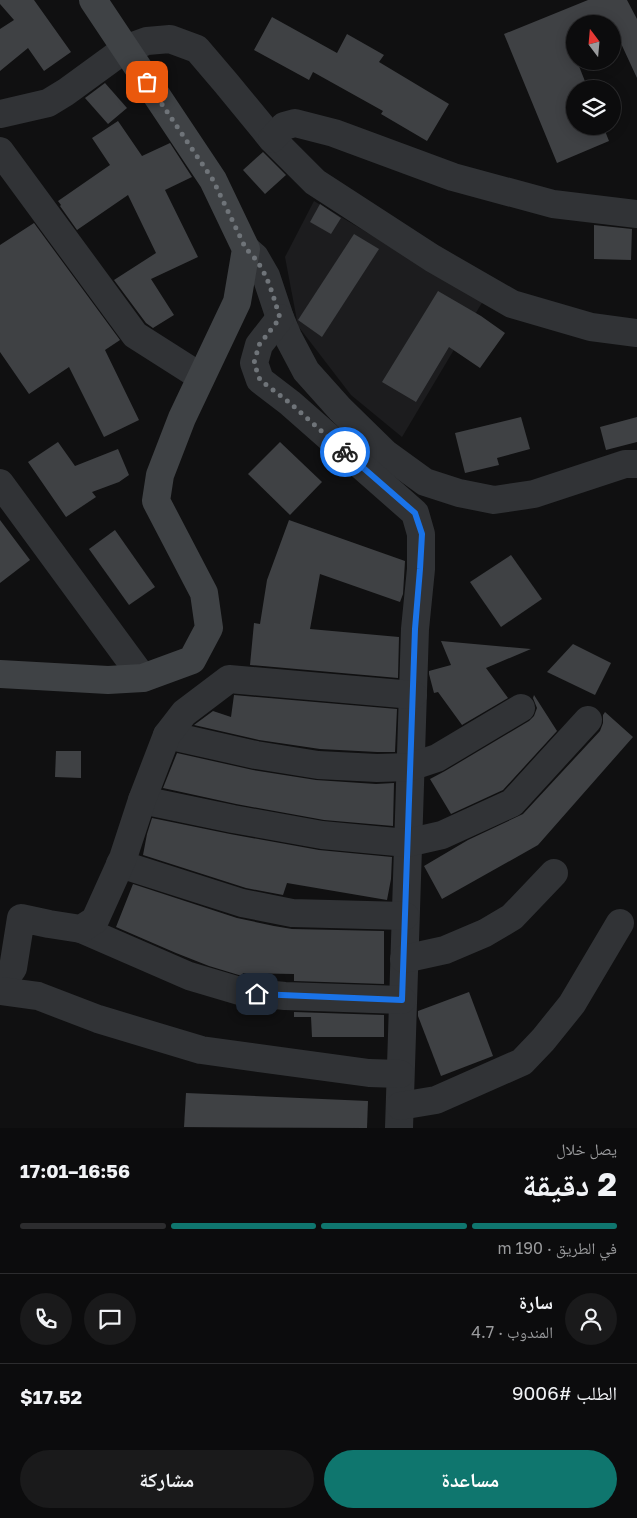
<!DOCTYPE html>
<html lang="ar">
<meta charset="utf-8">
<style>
body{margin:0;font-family:"Golos Text","Noto Naskh Arabic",sans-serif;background:#1a1a1b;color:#f1f3f6;direction:rtl;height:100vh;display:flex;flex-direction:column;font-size:19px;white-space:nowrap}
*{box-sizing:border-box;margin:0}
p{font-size:16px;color:#9a9b9d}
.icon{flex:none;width:28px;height:28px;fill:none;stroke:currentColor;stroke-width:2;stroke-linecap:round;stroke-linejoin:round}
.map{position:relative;height:1128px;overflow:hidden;direction:ltr}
.sheet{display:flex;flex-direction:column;background:#0c0c0d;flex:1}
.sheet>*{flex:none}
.needle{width:32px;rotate:344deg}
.buttons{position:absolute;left:566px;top:15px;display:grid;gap:10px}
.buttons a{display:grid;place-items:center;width:55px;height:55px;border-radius:50%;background:#0c0c0d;box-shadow:0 2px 12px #0003,0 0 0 1px #2c2c2e;font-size:25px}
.pin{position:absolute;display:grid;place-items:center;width:42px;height:42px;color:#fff;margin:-21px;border-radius:10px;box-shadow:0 2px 8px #0006}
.courier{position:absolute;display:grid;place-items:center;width:50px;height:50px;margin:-25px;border:4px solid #1a73e8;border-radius:50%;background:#fff;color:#222;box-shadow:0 1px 6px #0007}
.summary em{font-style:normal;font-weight:700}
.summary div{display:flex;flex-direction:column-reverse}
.summary{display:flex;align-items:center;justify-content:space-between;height:85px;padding:0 20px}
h1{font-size:32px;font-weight:700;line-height:38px}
.bar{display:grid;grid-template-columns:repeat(4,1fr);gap:8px 5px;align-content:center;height:60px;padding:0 20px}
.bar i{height:6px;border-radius:4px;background:#2c2c2e}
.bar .selected{background:#0f766e}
.bar p{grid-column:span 4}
.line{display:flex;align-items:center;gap:12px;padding:0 20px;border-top:1px solid #2c2c2e}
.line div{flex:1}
.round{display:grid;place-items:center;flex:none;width:52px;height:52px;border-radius:26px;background:#1a1a1b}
.primary-button{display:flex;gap:10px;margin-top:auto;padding:10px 20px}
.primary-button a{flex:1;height:58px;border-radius:30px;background:#0f766e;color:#fff;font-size:20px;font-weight:700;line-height:58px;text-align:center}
.primary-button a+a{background:#1a1a1b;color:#f1f3f6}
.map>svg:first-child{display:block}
</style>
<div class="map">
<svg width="637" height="1128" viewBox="0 0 637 1128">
<rect width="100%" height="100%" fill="#101011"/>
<path fill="#1c1c1e" d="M314 201 483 301 402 437 351 395 298 326 285 257Z"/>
<g fill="#3f4144">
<path d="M0 0H34L71 52 44 71 28 48 0 71V29L14 20 0 4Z"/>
<path d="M588 0H627L637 19V78L618 37 612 40V24H575V61H577L588 89H575V126H603L609 141 557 163 504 34Z"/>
<path d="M272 17 337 53 347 34 384 55 379 62 449 104 427 141 381 114 383 111 313 72 309 80 254 50Z"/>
<path d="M105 83 127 108 108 124 85 98Z"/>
<path d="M118 121 142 156 170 143 192 177 165 190 198 257 151 279 174 315 153 328 146 323 114 280 156 253 128 195 77 230 60 206 61 205 58 201 110 165 92 138Z"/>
<path d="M263 152 286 175 265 194 243 170Z"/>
<path d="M320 204 341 218 331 234 310 222Z"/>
<path d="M34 223 120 340 105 350 139 420 104 437 69 367 29 394 0 352V245Z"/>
<path d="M594 225 632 229 631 260 594 259Z"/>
<path d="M354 234 379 249 322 337 298 320Z"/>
<path d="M438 291 481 316 505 333 480 368 449 347 416 402 382 382Z"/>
<path d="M521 417 530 449 497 458 499 465 465 473 455 433Z"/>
<path d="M637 417V442L606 450 600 427Z"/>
<path d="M58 442 75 466 118 449 129 475 119 482 92 492 96 497 66 517 28 462Z"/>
<path d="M280 442 322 482 290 515 248 474Z"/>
<path d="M0 520 30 560 0 583Z"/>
<path d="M289 520 405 561 403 594 400 602 320 574 310 629 399 637 398 678 250 665 254 623 260 624 267 580Z"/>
<path d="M115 530 155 587 129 605 89 549Z"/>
<path d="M511 555 542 599 501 627 470 582Z"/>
<path d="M441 641 531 649 486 668 508 698 462 725 438 692 434 693 429 674V671L451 665Z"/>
<path d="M573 644 611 663 595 695 547 672Z"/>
<path d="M234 695 397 709 395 752H377L320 749 259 740 194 725 213 711 231 717Z"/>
<path d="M534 695 557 731 503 790 451 814 430 779 445 771 529 721 534 716 537 708 533 698Z"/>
<path d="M605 712 633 737 538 845 442 899 424 866 468 840 523 814 600 731 603 723V715Z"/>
<path d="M56 751H81V778L55 777Z"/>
<path d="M177 753 253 770 316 780 376 784 394 783 393 826 324 820 236 804 163 788Z"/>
<path d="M152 818 230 834 319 850 392 857 391 879 387 900 287 883 283 895 246 888 143 855 147 834Z"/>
<path d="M133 884 237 918 274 926 292 929 384 931V984L294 981V974L243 973 242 976 209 966 176 953 116 927Z"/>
<path d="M469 992 493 1056 441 1076 418 1016V1011Z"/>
<path d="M294 1012 384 1015V1037H312L311 1017H294Z"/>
<path d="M186 1093 368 1101 367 1128 184 1127Z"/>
</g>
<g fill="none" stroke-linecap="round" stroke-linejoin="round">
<g stroke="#313336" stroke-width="28">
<path d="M0 114 48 103 66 92 125 49 147 41 170 39 197 49 226 83 272 139 315 182 432 258 512 304 591 327 637 333"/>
<path d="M272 139 284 126 295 123 334 133 453 177 553 204 637 214"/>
<path d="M0 151 135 335 201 377"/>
<path d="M246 249 255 257 266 276 280 318 288 337 306 371 340 409 385 453 425 482 459 493 494 500 534 494 625 464H637"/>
<path d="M280 318 259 345 254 363 260 380 290 403 415 513 421 534V569L415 629 399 1128"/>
<path d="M0 483 143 678"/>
<path d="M167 735 256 755 318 765 377 768 410 767 437 758 521 708"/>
<path d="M142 800 233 819 322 835 407 843 442 835 512 803 588 720"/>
<path d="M120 864 242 903 292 913 405 916"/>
<path d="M81 929 189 976 243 992 285 996 402 1000"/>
<path d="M404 959 445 950 485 933 512 917 554 873"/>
<path d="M0 986 13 968 21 918 49 924 81 929 95 920 123 858 142 800 167 735 184 713 229 679 413 695"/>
<path d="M0 991 38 996 98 1019 201 1050 369 1073 400 1074"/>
<path d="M400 1106 436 1100 522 1062 543 1040 572 1004 620 923"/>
</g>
<path stroke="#3f4245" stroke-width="28" d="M0 674 108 680 143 678 192 660 209 628 204 593 156 501 160 475 182 418 237 302 246 249 213 180 93 0"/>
</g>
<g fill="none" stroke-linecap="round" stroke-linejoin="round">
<path stroke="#6f7479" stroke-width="5" stroke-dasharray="0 9" d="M147 82 213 180 246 249C267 268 272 293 280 318L259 345 254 363 260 380 290 403 345 452"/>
<path stroke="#1a73e8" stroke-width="6" d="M257 994 402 1000 415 629 420 569 422 534 415 513 345 452"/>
</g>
</svg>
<div class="buttons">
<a><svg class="needle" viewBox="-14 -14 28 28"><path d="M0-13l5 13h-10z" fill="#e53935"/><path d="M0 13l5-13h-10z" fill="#9a9b9d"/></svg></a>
<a><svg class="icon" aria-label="layers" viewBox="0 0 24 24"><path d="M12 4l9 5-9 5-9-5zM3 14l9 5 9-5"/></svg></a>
</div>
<div class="pin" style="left:147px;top:82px;background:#ea580c"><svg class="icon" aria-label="bag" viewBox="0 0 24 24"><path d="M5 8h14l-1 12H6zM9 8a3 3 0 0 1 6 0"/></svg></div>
<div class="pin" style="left:257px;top:994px;background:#1f2937"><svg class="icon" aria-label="home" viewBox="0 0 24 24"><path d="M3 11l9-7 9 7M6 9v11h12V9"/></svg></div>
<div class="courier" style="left:345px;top:452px"><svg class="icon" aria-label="bike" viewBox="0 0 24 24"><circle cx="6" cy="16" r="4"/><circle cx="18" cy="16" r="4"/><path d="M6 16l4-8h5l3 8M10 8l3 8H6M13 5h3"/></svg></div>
</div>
<section class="sheet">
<div class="summary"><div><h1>2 دقيقة</h1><p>يصل خلال</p></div><em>16:56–17:01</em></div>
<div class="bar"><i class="selected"></i><i class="selected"></i><i class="selected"></i><i></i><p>في الطريق · 190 m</p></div>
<div class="line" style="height:90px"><a class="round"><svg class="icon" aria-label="person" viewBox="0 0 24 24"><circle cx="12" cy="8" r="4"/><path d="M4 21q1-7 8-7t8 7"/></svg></a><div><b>سارة</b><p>المندوب · 4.7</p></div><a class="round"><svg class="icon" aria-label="chat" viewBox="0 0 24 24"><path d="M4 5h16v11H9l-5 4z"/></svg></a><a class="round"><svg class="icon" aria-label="phone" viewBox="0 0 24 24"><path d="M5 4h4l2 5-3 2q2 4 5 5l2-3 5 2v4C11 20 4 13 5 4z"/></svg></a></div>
<div class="line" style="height:65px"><div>الطلب #9006</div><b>$17.52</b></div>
<div class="primary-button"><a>مساعدة</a><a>مشاركة</a></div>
</section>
